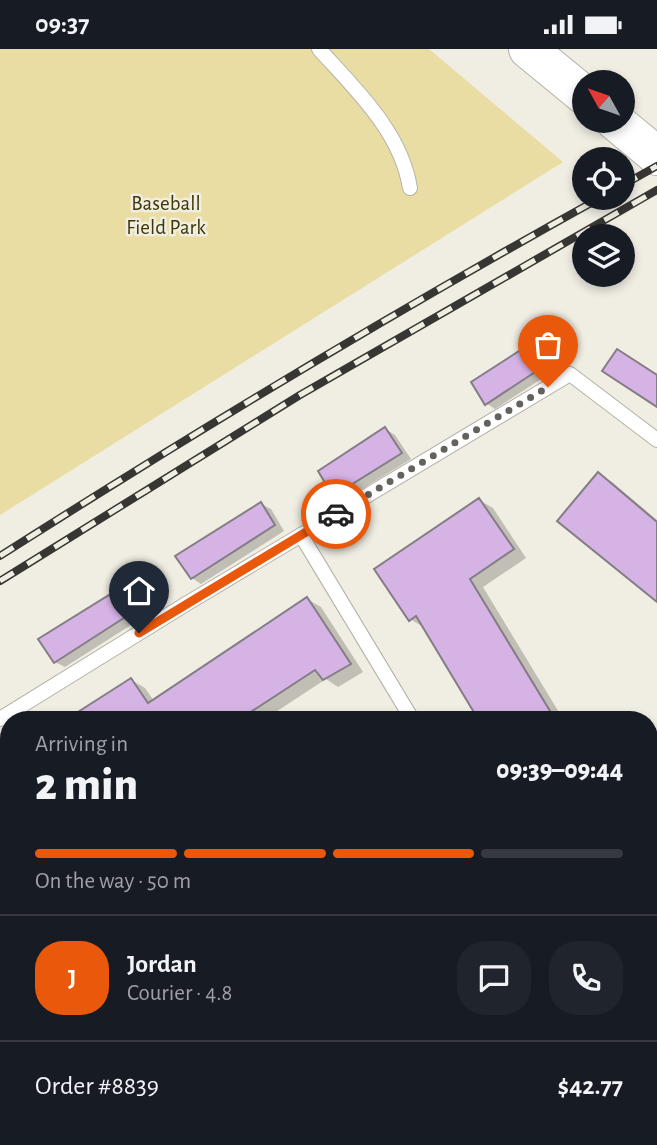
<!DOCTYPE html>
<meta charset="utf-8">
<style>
body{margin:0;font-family:"Alegreya Sans",sans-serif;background:#20242c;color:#f1f3f6;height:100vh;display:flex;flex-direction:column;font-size:26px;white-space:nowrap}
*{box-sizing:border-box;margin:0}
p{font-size:23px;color:#9ea1a6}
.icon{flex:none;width:38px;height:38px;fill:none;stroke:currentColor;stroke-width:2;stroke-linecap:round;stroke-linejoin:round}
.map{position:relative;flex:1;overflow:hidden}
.panel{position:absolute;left:0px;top:662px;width:658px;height:436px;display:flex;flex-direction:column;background:#171b24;border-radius:28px 28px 0 0;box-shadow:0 4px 10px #0003}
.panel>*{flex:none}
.needle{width:46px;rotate:310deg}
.controls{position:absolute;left:572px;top:21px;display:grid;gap:14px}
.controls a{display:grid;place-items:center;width:63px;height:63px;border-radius:50%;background:#171b24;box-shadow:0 4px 10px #0003;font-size:35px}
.pin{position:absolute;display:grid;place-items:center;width:60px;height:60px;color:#fff;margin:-72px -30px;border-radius:50% 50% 50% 0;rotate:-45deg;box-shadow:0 0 7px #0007}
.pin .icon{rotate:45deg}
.courier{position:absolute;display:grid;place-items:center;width:70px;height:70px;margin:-35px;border:5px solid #ea580c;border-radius:50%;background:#fff;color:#222;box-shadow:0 2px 9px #0007}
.summary em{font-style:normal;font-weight:800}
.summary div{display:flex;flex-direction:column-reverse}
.summary{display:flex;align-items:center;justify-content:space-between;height:119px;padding:0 35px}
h1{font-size:46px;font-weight:800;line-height:52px}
.bar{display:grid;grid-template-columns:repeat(4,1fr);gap:10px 7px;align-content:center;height:84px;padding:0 35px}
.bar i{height:9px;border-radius:5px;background:#363941}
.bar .active{background:#ea580c}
.bar p{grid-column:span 4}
.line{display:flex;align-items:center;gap:18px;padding:0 35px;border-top:2px solid #363941}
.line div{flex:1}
.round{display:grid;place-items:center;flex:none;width:74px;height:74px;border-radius:28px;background:#20242c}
.status{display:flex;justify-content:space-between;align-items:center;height:49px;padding:0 35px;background:#171b24;direction:ltr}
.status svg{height:19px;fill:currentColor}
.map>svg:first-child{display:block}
</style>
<div class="status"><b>09:37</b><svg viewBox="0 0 49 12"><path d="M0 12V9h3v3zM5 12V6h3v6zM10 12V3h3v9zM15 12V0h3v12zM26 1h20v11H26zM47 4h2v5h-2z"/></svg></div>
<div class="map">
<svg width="657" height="1096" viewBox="0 0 657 1096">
<rect width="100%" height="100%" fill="#f0eee3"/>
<path fill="#e9dda3" d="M0 0H429L563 113 0 466Z"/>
<g fill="#0003">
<path d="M544 288 553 293 566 314 495 360 486 354Z"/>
<path d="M385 380 395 386 411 410 344 451 335 446Z"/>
<path d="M598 425 612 433 657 471V551Z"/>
<path d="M479 451 493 459 526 509 483 538 563 670H480L425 579 410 570Z"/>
<path d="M261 455 271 460 284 482 201 535 192 529Z"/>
<path d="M130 535 140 541 153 562 65 618 55 613Z"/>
<path d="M307 550 321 558 363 623 338 638 326 630 265 670H81L77 666 131 631 145 639 154 652Z"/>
<path d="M605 662 618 670H598Z"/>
<path d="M649 696 657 703V724L649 734Z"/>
<path d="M9 741V828L0 834V746Z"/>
<path d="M657 829V886L649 880V838Z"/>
<path d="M9 951V1068L6 1072 9 1074V1088H26L35 1096H0V961Z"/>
<path d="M649 964 657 971V1096H571L562 1088H649Z"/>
<path d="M153 1088H253L246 1096H147Z"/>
</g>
<g fill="#d6b3e5" stroke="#837d86" stroke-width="2">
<path d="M544 286 558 308 485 356 471 333Z"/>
<path d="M617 300 657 326V358L602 322Z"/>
<path d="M385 378 402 404 333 447 318 422Z"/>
<path d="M598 423 657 473V553L557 472Z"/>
<path d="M479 449 514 500 470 530 550 662 537 670H478L416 567 409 572 374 520Z"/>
<path d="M261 453 275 476 191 530 175 507Z"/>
<path d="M130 533 144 556 54 614 38 590Z"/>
<path d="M307 548 351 615 323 631 315 621 240 670H67L131 629 148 654Z"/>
</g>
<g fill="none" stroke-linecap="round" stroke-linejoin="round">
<g stroke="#b4b2a8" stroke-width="16">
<g id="lane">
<path d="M319 0C356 41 401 83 410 139"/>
<path d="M301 486 412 670"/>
<path d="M0 670 186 555 570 325 657 391"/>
<path d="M649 808 657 798"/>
<path d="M649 936 657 942"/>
<path d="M49 1096 55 1088"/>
</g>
</g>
<g stroke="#b4b2a8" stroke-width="40">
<g id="secondary">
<path d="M528 0 584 46"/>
<path d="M615 72 657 107"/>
</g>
</g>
<g stroke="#9a9991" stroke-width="4.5" stroke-dasharray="7 3.5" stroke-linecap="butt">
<path d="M649 1067 657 1057"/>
<path d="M529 1088 540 1096"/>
<path d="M413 1096 421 1088"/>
<path d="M626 1096 632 1088"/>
</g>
<use href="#lane" stroke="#fff" stroke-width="14"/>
<use href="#secondary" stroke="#fff" stroke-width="38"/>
<g stroke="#373632" stroke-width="8">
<g id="rail">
<path d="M623 136 657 117"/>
<path d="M0 507C196 382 396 262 600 149"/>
<path d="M0 532 300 346 657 141"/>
</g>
</g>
<use href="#rail" stroke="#f0eee3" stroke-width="5" stroke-dasharray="16" stroke-linecap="butt"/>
</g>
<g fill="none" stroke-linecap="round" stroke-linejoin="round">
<path stroke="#64625c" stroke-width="7" stroke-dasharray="0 12.6" d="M336 465 548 338"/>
<path stroke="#ea580c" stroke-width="9" d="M139 584 336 465"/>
</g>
<g text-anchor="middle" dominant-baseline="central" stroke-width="5" stroke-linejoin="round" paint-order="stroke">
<g font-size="21" fill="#403706" stroke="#f0eee3">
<text x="166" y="154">Baseball<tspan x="166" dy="24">Field Park</tspan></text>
</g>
</g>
</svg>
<div class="controls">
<a><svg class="needle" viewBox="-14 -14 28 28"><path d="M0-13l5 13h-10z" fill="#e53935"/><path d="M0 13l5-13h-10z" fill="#9ea1a6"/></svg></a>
<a><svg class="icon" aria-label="locate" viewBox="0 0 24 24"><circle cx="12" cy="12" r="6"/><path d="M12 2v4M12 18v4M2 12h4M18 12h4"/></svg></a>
<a><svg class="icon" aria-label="layers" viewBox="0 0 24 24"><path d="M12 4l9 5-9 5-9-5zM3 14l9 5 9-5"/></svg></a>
</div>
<div class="pin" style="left:548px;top:338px;background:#ea580c"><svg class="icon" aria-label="bag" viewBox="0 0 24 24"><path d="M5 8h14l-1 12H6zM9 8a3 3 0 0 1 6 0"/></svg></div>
<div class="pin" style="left:139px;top:584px;background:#1f2937"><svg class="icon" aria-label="home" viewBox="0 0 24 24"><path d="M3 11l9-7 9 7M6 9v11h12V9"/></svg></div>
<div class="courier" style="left:336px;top:465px"><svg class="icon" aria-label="car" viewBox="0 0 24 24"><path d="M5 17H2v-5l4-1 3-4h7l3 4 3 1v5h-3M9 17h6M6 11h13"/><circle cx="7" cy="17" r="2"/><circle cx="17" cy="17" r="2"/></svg></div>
<section class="panel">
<div class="summary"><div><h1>2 min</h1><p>Arriving in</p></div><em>09:39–09:44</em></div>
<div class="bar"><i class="active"></i><i class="active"></i><i class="active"></i><i></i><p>On the way · 50 m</p></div>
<div class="line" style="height:126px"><b class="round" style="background:#ea580c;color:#fff">J</b><div><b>Jordan</b><p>Courier · 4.8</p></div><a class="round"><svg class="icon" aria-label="chat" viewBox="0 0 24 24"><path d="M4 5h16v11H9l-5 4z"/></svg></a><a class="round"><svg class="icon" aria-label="phone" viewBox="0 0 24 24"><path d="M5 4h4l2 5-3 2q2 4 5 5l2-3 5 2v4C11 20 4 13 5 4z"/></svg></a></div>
<div class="line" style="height:91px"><div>Order #8839</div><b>$42.77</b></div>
</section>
</div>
